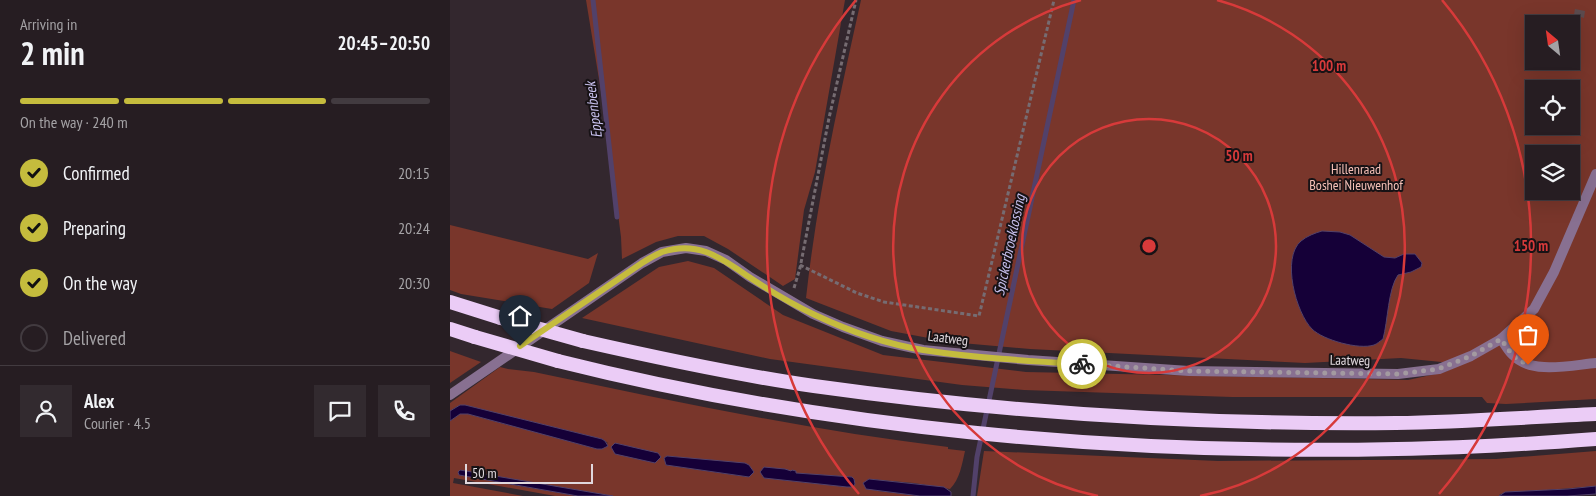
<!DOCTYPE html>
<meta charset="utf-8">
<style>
body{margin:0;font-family:"PT Sans Narrow",sans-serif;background:#322a2f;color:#f1f3f6;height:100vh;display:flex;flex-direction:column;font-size:19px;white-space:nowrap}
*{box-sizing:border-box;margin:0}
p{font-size:16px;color:#a4a2a5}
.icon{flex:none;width:28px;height:28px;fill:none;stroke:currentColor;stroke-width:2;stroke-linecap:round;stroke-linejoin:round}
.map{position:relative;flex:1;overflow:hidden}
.drawer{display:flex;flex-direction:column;background:#261d22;width:450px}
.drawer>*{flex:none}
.needle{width:32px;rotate:331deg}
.controls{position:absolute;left:1075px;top:15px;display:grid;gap:10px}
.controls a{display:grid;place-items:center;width:55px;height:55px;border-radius:0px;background:#261d22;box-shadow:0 5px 20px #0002,0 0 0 1px #423b40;font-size:25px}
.scale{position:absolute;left:15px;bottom:12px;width:128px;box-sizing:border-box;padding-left:5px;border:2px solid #e0d8dd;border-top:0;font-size:14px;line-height:18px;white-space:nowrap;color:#e0d8dd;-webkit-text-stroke:4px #171215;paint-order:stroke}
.pin{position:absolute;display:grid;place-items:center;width:42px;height:42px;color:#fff;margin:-51px -21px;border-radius:50% 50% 50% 0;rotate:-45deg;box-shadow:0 0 5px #0007}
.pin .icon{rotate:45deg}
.courier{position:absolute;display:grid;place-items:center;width:50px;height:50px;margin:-25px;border:4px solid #c5bc3d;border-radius:50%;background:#fff;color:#222;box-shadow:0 1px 6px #0007}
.overview em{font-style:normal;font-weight:600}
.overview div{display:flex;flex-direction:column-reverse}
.overview{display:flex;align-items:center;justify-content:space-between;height:85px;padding:0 20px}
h1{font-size:32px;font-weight:600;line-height:38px}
.bar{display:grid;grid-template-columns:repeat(4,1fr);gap:8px 5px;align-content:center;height:60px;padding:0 20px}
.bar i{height:6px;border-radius:4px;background:#423b40}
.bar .current{background:#c5bc3d}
.bar p{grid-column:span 4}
.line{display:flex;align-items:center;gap:12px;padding:0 20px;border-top:1px solid #423b40}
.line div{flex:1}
.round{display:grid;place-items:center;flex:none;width:52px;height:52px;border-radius:0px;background:#322a2f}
ol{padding:0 20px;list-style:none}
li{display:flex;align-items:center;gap:15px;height:55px}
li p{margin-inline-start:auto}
li .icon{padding:5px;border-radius:50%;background:#c5bc3d;color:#111;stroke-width:4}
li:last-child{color:#a4a2a5}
li i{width:28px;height:28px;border:2px solid #423b40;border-radius:50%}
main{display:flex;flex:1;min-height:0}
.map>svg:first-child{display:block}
</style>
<main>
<section class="drawer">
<div class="overview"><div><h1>2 min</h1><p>Arriving in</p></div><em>20:45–20:50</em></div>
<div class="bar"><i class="current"></i><i class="current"></i><i class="current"></i><i></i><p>On the way · 240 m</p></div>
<ol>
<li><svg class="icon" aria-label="check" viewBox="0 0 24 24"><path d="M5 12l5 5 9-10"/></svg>Confirmed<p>20:15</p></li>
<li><svg class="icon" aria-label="check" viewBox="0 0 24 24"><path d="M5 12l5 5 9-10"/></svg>Preparing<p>20:24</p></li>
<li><svg class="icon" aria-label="check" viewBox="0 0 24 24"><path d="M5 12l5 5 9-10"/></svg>On the way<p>20:30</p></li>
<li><i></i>Delivered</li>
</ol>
<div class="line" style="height:90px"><a class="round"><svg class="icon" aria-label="person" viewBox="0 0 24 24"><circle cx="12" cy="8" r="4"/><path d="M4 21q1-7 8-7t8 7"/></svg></a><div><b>Alex</b><p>Courier · 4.5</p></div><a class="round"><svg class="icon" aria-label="chat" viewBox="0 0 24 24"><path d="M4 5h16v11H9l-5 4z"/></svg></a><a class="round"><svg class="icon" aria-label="phone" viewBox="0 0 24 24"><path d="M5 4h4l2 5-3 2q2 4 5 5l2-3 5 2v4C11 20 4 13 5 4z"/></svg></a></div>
</section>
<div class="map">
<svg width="1146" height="496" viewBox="0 0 1146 496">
<rect width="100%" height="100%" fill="#33272e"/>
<g fill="#79362b" fill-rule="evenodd">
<path d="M136 0H395L365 172 354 210 345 279 333 286 278 249 254 236H228L206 242 172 259 171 237 157 128Z"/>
<path d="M411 0H1146V399L1056 404 1037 403 1032 397H782L574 390 512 385 320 359 132 318 209 267 238 261 264 268 333 315 433 355 576 372 958 380 995 372 1012 364 951 358 855 363 580 349 500 342 441 331 356 298C367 198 389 99 411 0ZM1084 24H1121V61H1084ZM1084 89H1121V126H1084ZM1084 154H1121V191H1084Z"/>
<path d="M0 225 138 259 148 253 139 283 102 309 11 294 0 290Z"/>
<path d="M0 351 31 362 0 383Z"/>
<path d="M50 367 58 369 84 372C221 401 359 430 498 447V449L515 451C512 464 510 479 500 489L464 483 419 479 413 483 428 491 470 496H163L10 470 9 475 128 496H105L4 478 3 483 73 496H0V421L10 414H18L147 449 158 443 152 439 15 405 6 407 0 411V403ZM217 456 256 460 302 474 298 477 216 465 214 458ZM341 472 346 473 402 477 397 487 314 478 311 474Z"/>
<path d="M534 451 768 461 1046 459 1146 451V486L1050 494 1049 496H527Z"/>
</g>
<g fill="#150038" stroke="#52416a">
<path d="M872 231 890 232 900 235 934 257 945 258 954 254H965L972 263 971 267 961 272 948 275C938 289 938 321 933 339 930 341 927 344 924 345 909 350 873 340 862 329 846 313 831 258 851 241 857 236 865 233 872 231Z"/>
<path d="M10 405H15L152 439 155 441 158 446 152 449H147L18 414H10L0 421V411Z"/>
<path d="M165 443 208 453 211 457 205 463 165 454 161 447Z"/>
<path d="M217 456 295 463 299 465 304 472 299 477 216 465 214 458Z"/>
<path d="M314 467 335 469 341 471 342 470 346 471V473L402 477 404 479 405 484 403 487H397L314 478 310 472Z"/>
<path d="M10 470 163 496H128L9 475 8 472Z"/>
<path d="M419 479 494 487 501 492V496H470L416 489 413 483Z"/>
<path d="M1146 486V494L1117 496H1049L1055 492 1118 489Z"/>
</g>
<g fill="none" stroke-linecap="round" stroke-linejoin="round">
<g stroke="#52416a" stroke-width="5">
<path d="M143 0 167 217"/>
<path d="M523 496 527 457 624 0"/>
</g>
</g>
<path fill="#5c4b4e" d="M1125 9 1135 11 1134 18 1131 17 1130 22 1123 20Z"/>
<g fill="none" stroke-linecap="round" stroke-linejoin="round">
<g stroke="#766c72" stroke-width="3" stroke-dasharray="4 2.5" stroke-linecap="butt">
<path d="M350 265 407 293 434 302 529 316 604 0"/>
<path d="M344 288 350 268 379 118 406 0"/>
</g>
<path stroke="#887091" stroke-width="10" d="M1051 339C1055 344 1058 351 1063 355 1081 375 1122 365 1146 363"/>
<path stroke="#887091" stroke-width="10" d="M0 395 192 263 212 252 236 248 256 251 276 260 300 277 363 314 393 327 432 341 473 350 578 360 739 371 948 374 989 369 1021 356 1051 339 1084 309 1104 272 1146 174"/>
<g stroke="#ebccf6" stroke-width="14">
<path d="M0 302 51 318"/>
<path d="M0 329 25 337"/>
<path d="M133 341C208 358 287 375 364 386 557 413 752 425 946 423 1013 422 1080 417 1146 414"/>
<path d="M108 361C379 429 668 455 947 449 1013 448 1080 444 1146 439"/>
</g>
<g stroke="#ebccf6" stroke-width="14">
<path d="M51 318 133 341"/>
<path d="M25 337 108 361"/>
</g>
</g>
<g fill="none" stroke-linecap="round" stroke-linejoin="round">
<path stroke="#a39aa0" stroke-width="5" stroke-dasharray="0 9" d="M632 364 739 371 948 374 988 369 1021 356 1051 339 1063 356 1078 365"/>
<path stroke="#c5bc3d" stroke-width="6" d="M70 346 192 263C198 259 205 255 212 252 248 240 271 258 299 277 320 291 342 304 365 315 399 331 436 344 473 350 525 358 579 361 632 364"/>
</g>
<g fill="none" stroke="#d73a3a" stroke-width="2.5">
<circle cx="699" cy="246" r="127"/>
<path d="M648 496A255 255 0 0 1 631 0M767 0A255 255 0 0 1 750 496"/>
<path d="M409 494A382 382 0 0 1 406 0M992 0A382 382 0 0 1 989 494"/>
</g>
<g text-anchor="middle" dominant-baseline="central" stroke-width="4" stroke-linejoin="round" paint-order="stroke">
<g font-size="14" fill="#f6c1b7" stroke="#171215">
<text x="906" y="169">Hillenraad<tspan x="906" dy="16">Boshei Nieuwenhof</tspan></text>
</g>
<g font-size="14" fill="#e0d8dd" stroke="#171215">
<text transform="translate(498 338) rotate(7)">Laatweg</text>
<text transform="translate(900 360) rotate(1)">Laatweg</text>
</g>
<g font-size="15" font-style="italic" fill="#c7c0ed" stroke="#171215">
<text transform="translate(143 110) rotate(-97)">Eppenbeek</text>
<text transform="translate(559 245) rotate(-78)">Spickerbroeklossing</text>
</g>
</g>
<circle cx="699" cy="246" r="8" fill="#d73a3a" stroke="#171215" stroke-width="2.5"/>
<g font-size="15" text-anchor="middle" font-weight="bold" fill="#d73a3a" stroke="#171215" stroke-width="4" stroke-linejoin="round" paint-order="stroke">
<text x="879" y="71">100 m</text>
<text x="789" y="161">50 m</text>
<text x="1081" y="251">150 m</text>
</g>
</svg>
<div class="controls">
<a><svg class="needle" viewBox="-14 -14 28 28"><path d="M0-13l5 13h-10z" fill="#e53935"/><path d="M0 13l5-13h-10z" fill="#a4a2a5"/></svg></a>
<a><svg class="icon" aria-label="locate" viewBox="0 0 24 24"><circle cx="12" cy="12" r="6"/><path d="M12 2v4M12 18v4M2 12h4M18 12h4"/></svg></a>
<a><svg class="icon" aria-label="layers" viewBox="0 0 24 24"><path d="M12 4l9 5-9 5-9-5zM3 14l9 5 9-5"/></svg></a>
</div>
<div class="scale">50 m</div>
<div class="pin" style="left:1078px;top:365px;background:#ea580c"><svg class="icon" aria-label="bag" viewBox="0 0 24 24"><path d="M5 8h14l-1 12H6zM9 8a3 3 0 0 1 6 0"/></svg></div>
<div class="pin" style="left:70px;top:346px;background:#1f2937"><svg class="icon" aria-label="home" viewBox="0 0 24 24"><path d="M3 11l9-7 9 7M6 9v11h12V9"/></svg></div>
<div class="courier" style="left:632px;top:364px"><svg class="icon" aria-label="bike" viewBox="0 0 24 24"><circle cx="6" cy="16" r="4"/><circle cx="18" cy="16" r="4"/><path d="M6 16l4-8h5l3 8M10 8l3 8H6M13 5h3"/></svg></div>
</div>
</main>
